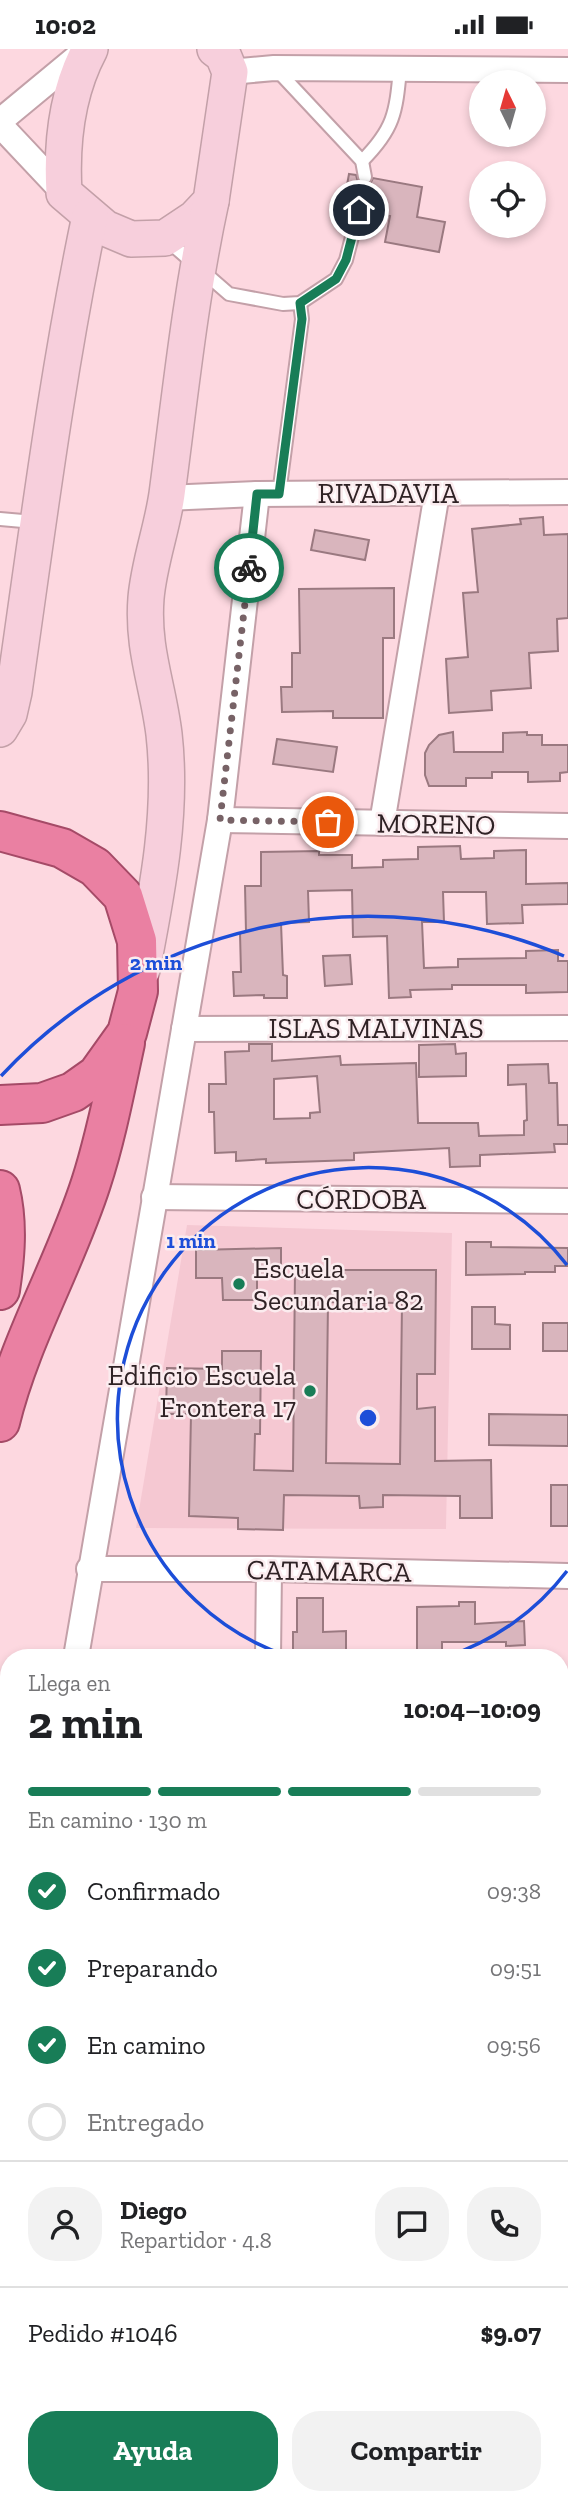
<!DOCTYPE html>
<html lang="es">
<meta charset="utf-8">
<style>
body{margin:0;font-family:"Zilla Slab",serif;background:#f2f2f2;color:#202124;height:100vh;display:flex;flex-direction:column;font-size:26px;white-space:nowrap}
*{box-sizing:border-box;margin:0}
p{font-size:23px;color:#757577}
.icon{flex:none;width:38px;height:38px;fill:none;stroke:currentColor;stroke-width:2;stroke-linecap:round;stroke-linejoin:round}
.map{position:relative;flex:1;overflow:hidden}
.panel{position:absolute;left:0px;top:1600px;width:569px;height:856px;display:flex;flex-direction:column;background:#fff;border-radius:28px 28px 0 0;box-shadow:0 4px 10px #0003}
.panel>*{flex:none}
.needle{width:46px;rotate:355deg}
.controls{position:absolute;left:469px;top:21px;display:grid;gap:14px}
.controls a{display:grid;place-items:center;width:77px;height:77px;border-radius:50%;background:#fff;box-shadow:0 4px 10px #0003;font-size:35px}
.pin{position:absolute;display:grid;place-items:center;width:60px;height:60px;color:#fff;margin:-30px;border:4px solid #fff;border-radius:50%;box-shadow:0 2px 7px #0007}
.courier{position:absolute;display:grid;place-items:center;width:70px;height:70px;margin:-35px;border:5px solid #187d57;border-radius:50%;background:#fff;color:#222;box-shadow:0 2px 9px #0007}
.overview em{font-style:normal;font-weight:700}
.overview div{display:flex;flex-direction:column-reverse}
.overview{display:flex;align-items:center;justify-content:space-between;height:119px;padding:0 28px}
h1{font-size:46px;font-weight:700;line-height:52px}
.bar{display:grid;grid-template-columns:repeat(4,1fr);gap:10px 7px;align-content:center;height:84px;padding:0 28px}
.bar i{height:9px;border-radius:5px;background:#e0e0e0}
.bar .current{background:#187d57}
.bar p{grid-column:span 4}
.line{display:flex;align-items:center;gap:18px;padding:0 28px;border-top:2px solid #e0e0e0}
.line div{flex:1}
.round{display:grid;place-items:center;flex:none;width:74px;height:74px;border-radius:28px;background:#f2f2f2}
ol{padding:0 28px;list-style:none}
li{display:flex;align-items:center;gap:21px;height:77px}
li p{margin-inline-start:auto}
li .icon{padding:7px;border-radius:50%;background:#187d57;color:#fff;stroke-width:4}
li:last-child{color:#757577}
li i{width:38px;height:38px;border:4px solid #e0e0e0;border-radius:50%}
.button{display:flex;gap:14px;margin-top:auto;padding:14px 28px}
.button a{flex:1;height:80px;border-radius:28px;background:#187d57;color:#fff;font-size:28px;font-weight:700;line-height:80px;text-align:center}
.button a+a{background:#f2f2f2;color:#202124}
.status{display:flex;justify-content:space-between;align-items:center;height:49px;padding:0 35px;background:#fff;direction:ltr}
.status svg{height:19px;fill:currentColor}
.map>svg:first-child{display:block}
</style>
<div class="status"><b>10:02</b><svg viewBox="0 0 49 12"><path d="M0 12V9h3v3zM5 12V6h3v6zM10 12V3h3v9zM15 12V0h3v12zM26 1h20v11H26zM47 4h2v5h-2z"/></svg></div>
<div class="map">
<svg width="568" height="2454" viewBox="0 0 568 2454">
<rect width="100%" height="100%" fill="#fdd8e0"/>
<path fill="#f5c8d2" d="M187 1176 452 1184 446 1480 136 1479Z"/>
<g fill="#d9b5bd" stroke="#9a7980" stroke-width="2" fill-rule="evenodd">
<path d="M349 125 356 126 358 133 363 136 370 135 373 129 422 138 417 168 445 173 439 203 385 193 390 167 368 163 366 155 361 152 353 154 350 159 343 158Z"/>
<path d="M543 468 544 486 568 485V569L557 570 558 602 529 604 531 639 491 642 492 661 449 664 446 610 468 608 463 544 478 543 472 480 521 475 520 470Z"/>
<path d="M315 481 369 491 365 511 311 501Z"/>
<path d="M394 539V589H383V669H333V662L282 663 281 638H292V604H300L299 540Z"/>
<path d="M453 683 454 703H503V684L527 683V686H542V696H568V723L560 724V732L528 733V723H492V729H466V737H429L425 726V704L429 696 439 686Z"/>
<path d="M277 690 337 698 333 723 273 715Z"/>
<path d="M460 797 461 810 494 809V802L526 801V835L568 834V855L522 856 523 874 487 875 486 843H443L444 873H422L424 919 458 918V910L526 909V902L558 901V912H568V943L526 944V936H452V940L410 941 411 948 389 949 387 887 353 888 352 841 308 842 309 873 281 874 283 926 287 927V949H264V946L234 947 233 923H241L240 884 246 883 245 837H261V803L319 802V806H352V819L383 818V811L418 810V798Z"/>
<path d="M350 906 352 935 325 937 323 907Z"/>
<path d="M249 995H272V1012L340 1007 341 1016 416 1014 418 1074H478L479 1087 524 1086V1072L527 1071 526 1035 508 1036V1016L548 1015 549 1034H557L558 1076H568V1095H554L555 1103 480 1106V1117L450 1118 449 1099 354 1104V1111L266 1114V1110L236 1112V1103L215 1104 214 1063H209V1035H226L225 1003 249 1002ZM317 1027 320 1063 310 1064V1069L274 1070V1030Z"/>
<path d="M455 995 456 1005 466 1004V1027L419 1028V996Z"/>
<path d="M466 1193H491V1198L568 1199V1217H555V1223H525V1225L466 1226Z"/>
<path d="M281 1199V1228H257V1251H223L222 1229H196V1201Z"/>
<path d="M295 1221H436L435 1325H417V1360L435 1358V1412L491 1411 492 1469H460V1447L383 1446V1458L360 1459 359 1447 284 1446 283 1481 238 1480V1469L189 1467 191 1365H166L167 1319 222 1320V1302H261L260 1385H255L254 1421 293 1422ZM328 1253 402 1254 400 1415 326 1414Z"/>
<path d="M472 1258H495V1275L510 1276V1300H472Z"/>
<rect x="543" y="1274" width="25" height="28"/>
<path d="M489 1365 568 1366V1397L489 1396Z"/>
<rect x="551" y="1436" width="17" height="41"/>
<path d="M297 1549H323V1583L346 1582V1608H293V1583H297Z"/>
<path d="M459 1553H475V1575L524 1572 525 1596 506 1597V1593H442V1602H417V1558L459 1557Z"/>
</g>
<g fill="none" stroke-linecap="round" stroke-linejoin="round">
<g stroke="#c3a0a8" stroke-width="16">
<g id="service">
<path d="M275 19 362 112 365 128"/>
<path d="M362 112C394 80 396 64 400 20"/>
<path d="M168 192 229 245 283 255 300 254 336 230 346 211 359 161"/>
<path d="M279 445 302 270 300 254"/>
<path d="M0 470 34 473"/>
</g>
</g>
<g stroke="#c3a0a8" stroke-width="28">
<g id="minor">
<path d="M230 23 274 19 568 21"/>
<path d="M0 72 87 0"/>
<path d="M0 76 64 144"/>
<path d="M166 449 257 445 568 443"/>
<path d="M220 771 568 777"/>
<path d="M382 774 437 444"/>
<path d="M184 980 568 979"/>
<path d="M154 1148 568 1152"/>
<path d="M89 1520H269L568 1527"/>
<path d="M76 1608 220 771 257 445"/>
<path d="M268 1608 269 1520"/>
<path d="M0 2068 9 2019"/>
<path d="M0 2294H9"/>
<path d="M560 2300H568"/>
<path d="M262 2454V2446"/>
</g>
</g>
<g stroke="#c3a0a8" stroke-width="38">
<g id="secondary">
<path d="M90 0C66 45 61 94 64 144L105 179 131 190 165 189 195 169 211 152 230 23 223 6 215 0"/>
<path d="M0 680 9 665 14 643C37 484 57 324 90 167"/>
<path d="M142 921C157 843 173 764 164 685 158 636 142 600 146 549 149 514 162 480 167 445 180 347 190 249 211 152"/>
<path d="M0 1910H9"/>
<path d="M560 1914H568"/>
</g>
</g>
<g stroke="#a54a67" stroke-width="42">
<g id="trunk">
<path d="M0 782 62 799 95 818 123 847 137 892 138 942 127 984 97 1026 73 1043 42 1054 0 1056"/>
<path d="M0 1141C8 1174 5 1208 0 1241"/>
<path d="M0 1373C20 1290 65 1215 91 1134 106 1088 115 1040 125 994"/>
<path d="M0 1660 9 1668"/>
</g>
</g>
<use href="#service" stroke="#fff" stroke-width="12"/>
<use href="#minor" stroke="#fff" stroke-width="24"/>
<use href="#secondary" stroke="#f7cfdc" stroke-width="35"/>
<use href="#trunk" stroke="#ea80a2" stroke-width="38"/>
</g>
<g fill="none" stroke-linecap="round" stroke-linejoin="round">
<path stroke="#776266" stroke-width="7" stroke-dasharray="0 12.6" d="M249 519 220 771 328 773"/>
<path stroke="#187d57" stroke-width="9" d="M249 519 257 445H279L302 270 300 254 336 230 346 211 359 161"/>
</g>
<g fill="none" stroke="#1d4ed8" stroke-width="3.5">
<path d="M567 1522A251 251 0 0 1 446 1608M290 1608A251 251 0 1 1 567 1216"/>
<path d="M1 1027A502 502 0 0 1 564 907"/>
</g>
<g fill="#187d57" stroke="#fbecef" stroke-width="2.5">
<circle cx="239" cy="1235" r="7"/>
<circle cx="310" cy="1342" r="7"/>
</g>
<g text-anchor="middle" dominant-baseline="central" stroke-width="5" stroke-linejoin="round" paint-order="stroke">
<g font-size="28" fill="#2f2225" stroke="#fbecef">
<text x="388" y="444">RIVADAVIA</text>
<text transform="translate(436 775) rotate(1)">MORENO</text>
<text x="376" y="979">ISLAS MALVINAS</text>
<text x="361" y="1150">CÓRDOBA</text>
<text transform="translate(329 1522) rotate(1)">CATAMARCA</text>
</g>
<g font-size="28" fill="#2f2225" stroke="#fbecef" text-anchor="start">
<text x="253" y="1219">Escuela<tspan x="253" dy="32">Secundaria 82</tspan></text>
<text x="296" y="1326" text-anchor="end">Edificio Escuela<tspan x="296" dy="32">Frontera 17</tspan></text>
</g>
</g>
<circle cx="368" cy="1369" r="10" fill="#1d4ed8" stroke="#fbecef" stroke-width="3.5"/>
<g font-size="21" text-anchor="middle" font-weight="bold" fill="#1d4ed8" stroke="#fbecef" stroke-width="5" stroke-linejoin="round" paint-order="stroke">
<text x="156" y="921">2 min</text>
<text x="191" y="1199">1 min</text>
</g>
</svg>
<div class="controls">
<a><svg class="needle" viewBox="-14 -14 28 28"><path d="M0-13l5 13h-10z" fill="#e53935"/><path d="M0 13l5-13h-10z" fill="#757577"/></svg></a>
<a><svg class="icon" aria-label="locate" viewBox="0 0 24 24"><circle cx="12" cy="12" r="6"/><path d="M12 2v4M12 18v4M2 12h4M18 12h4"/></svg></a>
</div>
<div class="pin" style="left:328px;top:773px;background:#ea580c"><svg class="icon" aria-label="bag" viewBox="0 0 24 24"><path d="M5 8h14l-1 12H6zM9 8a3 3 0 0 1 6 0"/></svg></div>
<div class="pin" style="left:359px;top:161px;background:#1f2937"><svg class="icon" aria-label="home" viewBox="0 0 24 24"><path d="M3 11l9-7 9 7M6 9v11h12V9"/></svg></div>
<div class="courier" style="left:249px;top:519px"><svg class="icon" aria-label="bike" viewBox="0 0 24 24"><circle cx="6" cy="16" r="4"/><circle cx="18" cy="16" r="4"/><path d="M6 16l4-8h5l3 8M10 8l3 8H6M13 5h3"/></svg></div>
<section class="panel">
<div class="overview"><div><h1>2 min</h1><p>Llega en</p></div><em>10:04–10:09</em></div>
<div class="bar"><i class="current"></i><i class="current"></i><i class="current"></i><i></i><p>En camino · 130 m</p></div>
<ol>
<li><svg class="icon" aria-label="check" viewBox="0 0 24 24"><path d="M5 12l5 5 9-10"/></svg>Confirmado<p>09:38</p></li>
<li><svg class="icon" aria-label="check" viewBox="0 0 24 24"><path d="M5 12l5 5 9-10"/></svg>Preparando<p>09:51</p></li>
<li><svg class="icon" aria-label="check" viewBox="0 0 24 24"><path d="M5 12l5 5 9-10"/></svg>En camino<p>09:56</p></li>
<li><i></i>Entregado</li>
</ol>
<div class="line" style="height:126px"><a class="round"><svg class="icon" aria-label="person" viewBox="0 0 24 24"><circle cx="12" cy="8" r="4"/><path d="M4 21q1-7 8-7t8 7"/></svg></a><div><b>Diego</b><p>Repartidor · 4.8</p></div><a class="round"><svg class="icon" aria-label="chat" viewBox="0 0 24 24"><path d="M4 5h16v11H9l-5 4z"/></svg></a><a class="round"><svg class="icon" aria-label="phone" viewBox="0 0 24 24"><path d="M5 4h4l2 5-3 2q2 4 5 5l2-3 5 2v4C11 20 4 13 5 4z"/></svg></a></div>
<div class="line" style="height:91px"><div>Pedido #1046</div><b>$9.07</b></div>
<div class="button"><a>Ayuda</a><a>Compartir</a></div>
</section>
</div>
